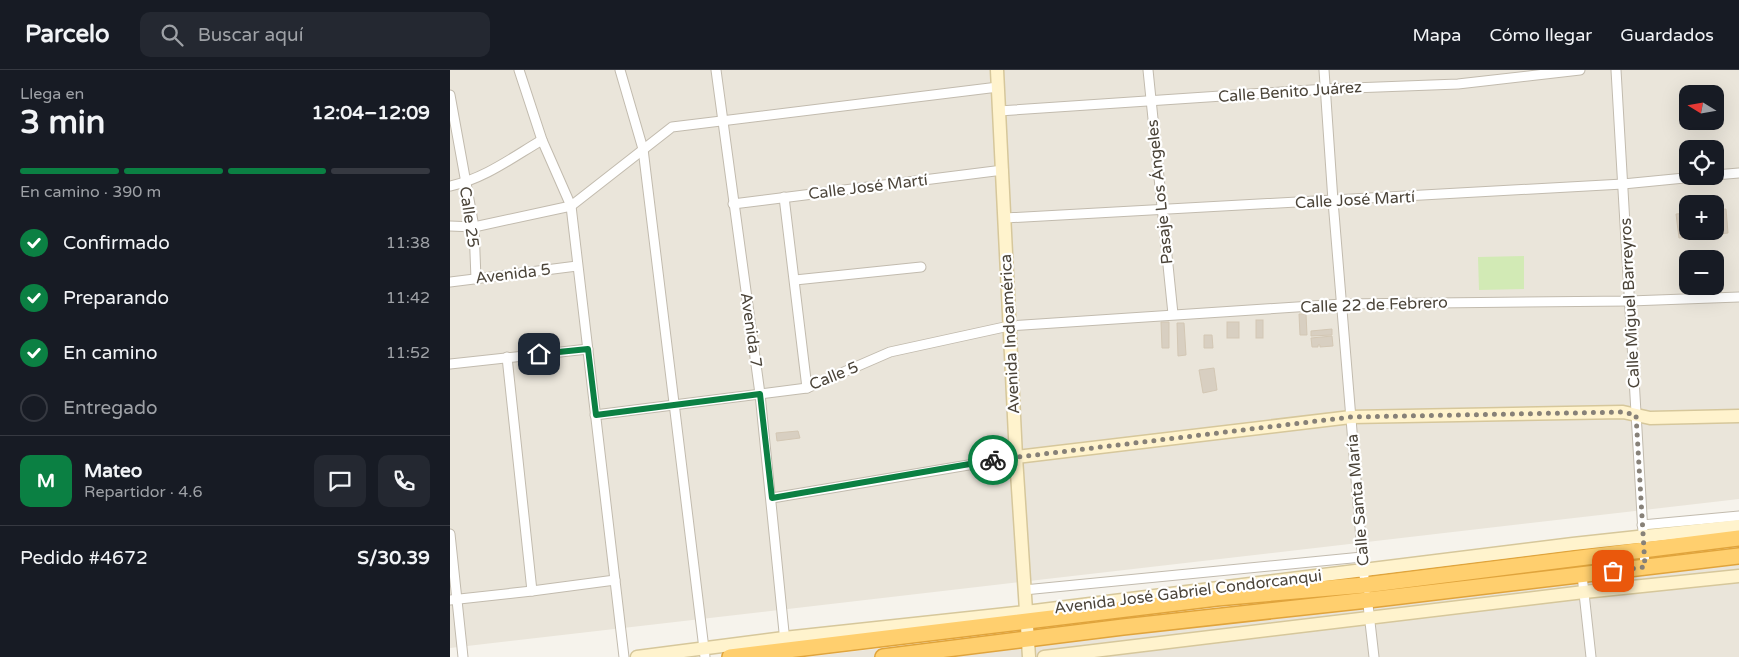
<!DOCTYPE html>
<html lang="es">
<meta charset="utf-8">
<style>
body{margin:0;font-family:"Varela Round",sans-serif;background:#242831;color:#f1f3f6;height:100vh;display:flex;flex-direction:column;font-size:19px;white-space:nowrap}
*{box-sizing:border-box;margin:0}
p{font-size:16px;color:#9ea1a6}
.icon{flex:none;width:28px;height:28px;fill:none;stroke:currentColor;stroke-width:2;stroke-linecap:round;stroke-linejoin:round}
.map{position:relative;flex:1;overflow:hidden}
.details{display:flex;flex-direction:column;background:#171b24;width:450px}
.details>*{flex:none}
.needle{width:32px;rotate:281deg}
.buttons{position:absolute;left:1229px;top:15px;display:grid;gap:10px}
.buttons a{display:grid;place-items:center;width:45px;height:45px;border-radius:10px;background:#171b24;box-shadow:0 5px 20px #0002;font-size:25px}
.pin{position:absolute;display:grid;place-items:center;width:42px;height:42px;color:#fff;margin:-21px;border-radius:10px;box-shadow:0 2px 8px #0006}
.courier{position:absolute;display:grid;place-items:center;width:50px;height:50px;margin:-25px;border:4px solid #0b8043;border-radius:50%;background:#fff;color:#222;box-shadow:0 1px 6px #0007}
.overview em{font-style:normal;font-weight:800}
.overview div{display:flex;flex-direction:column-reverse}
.overview{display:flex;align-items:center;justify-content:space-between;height:85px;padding:0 20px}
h1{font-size:32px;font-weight:800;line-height:38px}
.bar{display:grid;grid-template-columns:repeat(4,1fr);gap:8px 5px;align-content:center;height:60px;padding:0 20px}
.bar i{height:6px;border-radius:4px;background:#363941}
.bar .current{background:#0b8043}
.bar p{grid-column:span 4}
.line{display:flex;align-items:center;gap:12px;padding:0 20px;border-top:1px solid #363941}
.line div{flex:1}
.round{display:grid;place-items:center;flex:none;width:52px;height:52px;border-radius:10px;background:#242831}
ol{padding:0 20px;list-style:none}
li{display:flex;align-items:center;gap:15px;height:55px}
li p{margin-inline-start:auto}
li .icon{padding:5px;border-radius:50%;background:#0b8043;color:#fff;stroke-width:4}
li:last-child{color:#9ea1a6}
li i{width:28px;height:28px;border:2px solid #363941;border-radius:50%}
header{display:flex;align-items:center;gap:30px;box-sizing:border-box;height:70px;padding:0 25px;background:#171b24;border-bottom:1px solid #363941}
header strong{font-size:24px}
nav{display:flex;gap:28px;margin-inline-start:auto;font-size:18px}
.search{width:350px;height:45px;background:#242831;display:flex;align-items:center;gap:12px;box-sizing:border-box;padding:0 18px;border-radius:10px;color:#9ea1a6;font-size:19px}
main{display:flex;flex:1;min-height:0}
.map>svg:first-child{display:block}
</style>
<header>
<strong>Parcelo</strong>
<div class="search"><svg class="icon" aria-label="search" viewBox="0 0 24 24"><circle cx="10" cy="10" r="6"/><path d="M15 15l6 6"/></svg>Buscar aquí</div>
<nav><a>Mapa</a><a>Cómo llegar</a><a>Guardados</a></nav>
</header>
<main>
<section class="details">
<div class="overview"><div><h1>3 min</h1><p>Llega en</p></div><em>12:04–12:09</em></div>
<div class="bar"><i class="current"></i><i class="current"></i><i class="current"></i><i></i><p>En camino · 390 m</p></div>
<ol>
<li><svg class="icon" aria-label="check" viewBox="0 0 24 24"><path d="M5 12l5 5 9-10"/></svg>Confirmado<p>11:38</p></li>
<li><svg class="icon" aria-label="check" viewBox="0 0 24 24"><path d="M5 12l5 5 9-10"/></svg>Preparando<p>11:42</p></li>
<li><svg class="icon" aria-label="check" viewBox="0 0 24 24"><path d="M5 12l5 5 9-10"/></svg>En camino<p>11:52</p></li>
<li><i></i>Entregado</li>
</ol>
<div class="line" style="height:90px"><b class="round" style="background:#0b8043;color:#fff">M</b><div><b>Mateo</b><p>Repartidor · 4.6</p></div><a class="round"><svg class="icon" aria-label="chat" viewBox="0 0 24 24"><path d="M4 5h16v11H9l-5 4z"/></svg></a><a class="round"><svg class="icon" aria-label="phone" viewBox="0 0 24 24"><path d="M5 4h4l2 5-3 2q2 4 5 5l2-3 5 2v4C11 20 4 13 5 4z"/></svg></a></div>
<div class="line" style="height:65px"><div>Pedido #4672</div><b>S/30.39</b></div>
</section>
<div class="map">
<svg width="1289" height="587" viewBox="0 0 1289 587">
<rect width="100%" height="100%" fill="#f6f3ec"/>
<g fill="#eae5da" fill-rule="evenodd">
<path d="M0 0H1289V429L0 578ZM1238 24H1265V51H1238ZM1238 79H1265V106H1238ZM1238 134H1265V161H1238ZM1238 189H1265V216H1238Z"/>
<path d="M1289 479V587H356L766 539Z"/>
</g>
<path fill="#d2eab5" d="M1074 186V219L1029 220 1028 187Z"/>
<g fill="#d8cfc1" stroke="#d3c7b4">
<path d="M1276 139 1278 163 1229 168 1226 144 1238 143V161H1265V140Z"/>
<path d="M849 244H856L857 265H850Z"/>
<rect x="806" y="250" width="7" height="18"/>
<path d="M711 252H719V278H712Z"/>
<rect x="777" y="252" width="12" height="16"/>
<path d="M727 253H734L736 285 728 286Z"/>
<path d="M882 259V265L861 266V261Z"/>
<path d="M754 265H762L763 278H754Z"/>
<path d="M882 266 883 276 870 277V275H868V277H862L861 268Z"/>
<path d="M764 298 767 320 753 323 749 300Z"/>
<path d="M348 361 350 368 327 371 326 363Z"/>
</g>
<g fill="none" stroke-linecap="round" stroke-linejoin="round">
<g stroke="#c2bbae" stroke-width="11">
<g id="street">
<path d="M69 0 92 70 121 136 174 587"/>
<path d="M170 0 193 79 255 587"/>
<path d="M266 0 310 324 335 572"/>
<path d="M698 0 723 244"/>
<path d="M874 0 883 131 914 506"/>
<path d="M1166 0 1195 497"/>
<path d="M0 25 24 157 26 209"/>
<path d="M549 41 876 19 1008 14 1130 0"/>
<path d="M1265 105 1289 103"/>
<path d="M0 116C34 109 63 87 92 70"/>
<path d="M334 127 357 318"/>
<path d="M283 134 553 100"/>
<path d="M555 148 1173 114 1255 106"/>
<path d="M0 156 24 157 121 136 222 57 548 17"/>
<path d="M345 210 471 197"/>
<path d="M0 212 127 196"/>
<path d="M57 287 82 521"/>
<path d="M0 294 138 279"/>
<path d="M145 345 357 318 440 282 559 256 892 234 1180 231 1289 227"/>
<path d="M322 428 566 387"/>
<path d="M1192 455 1289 446"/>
<path d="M0 464 13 587"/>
<path d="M1132 505 1141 587"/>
<path d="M574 520 912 487"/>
<path d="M917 526 924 587"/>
<path d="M0 530 82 521 165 510"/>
</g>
</g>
<g stroke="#d6c79b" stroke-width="15">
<g id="secondary">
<path d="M547 0 566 387 579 587"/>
<path d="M566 387 901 347 1173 342 1200 348 1289 346"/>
<path d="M187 587 334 568 576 542 1123 474 1289 456"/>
<path d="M594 587 1134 522 1289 506"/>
</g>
</g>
<g stroke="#e0a43c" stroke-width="18">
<g id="highway">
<path d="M280 587 767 528 915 515 1289 468"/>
<path d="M433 587 673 557 918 530 1289 486"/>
</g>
</g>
<use href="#street" stroke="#fff" stroke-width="9"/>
<use href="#secondary" stroke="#fff3cd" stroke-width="12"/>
<use href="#highway" stroke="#ffcf6e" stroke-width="15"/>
</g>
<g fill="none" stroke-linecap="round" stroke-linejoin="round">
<path stroke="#878178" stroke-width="5" stroke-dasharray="0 9" d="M543 390 901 347 1173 342 1186 345 1195 497 1163 501"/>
<path stroke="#0b8043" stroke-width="6" d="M89 284 138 279 146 345 310 324 322 428 543 390"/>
</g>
<g text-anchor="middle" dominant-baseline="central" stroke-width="4.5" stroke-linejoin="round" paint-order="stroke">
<g font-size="16" fill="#4b4439" stroke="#fff">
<text transform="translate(840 22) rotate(-4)">Calle Benito Juárez</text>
<text transform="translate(418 117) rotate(-7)">Calle José Martí</text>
<text transform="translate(710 122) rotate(-96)">Pasaje Los Ángeles</text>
<text transform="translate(905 130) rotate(-3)">Calle José Martí</text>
<text transform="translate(19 147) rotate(82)">Calle 25</text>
<text transform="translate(63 204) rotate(-7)">Avenida 5</text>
<text transform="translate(1180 233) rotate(-93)">Calle Miguel Barreyros</text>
<text transform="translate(924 235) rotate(-2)">Calle 22 de Febrero</text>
<text transform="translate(301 260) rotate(82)">Avenida 7</text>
<text transform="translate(560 264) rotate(-93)">Avenida Indoamérica</text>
<text transform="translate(384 306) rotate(-22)">Calle 5</text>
<text transform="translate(908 430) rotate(-95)">Calle Santa María</text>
<text transform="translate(738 522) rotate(-7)">Avenida José Gabriel Condorcanqui</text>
</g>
</g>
</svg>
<div class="buttons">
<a><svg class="needle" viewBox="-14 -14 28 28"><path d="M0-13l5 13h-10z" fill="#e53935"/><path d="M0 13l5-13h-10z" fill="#9ea1a6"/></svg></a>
<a><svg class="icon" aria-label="locate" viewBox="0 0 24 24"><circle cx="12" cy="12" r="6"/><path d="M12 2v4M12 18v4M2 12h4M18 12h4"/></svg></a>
<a>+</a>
<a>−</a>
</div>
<div class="pin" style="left:1163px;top:501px;background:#ea580c"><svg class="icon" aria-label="bag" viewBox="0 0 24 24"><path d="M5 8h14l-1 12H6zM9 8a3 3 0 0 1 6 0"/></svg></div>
<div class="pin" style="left:89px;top:284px;background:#1f2937"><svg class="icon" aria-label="home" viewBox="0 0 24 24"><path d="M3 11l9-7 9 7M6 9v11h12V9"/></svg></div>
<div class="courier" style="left:543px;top:390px"><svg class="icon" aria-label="bike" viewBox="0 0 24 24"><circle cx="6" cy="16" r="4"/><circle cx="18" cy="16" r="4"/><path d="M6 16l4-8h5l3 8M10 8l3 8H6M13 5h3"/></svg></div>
</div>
</main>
